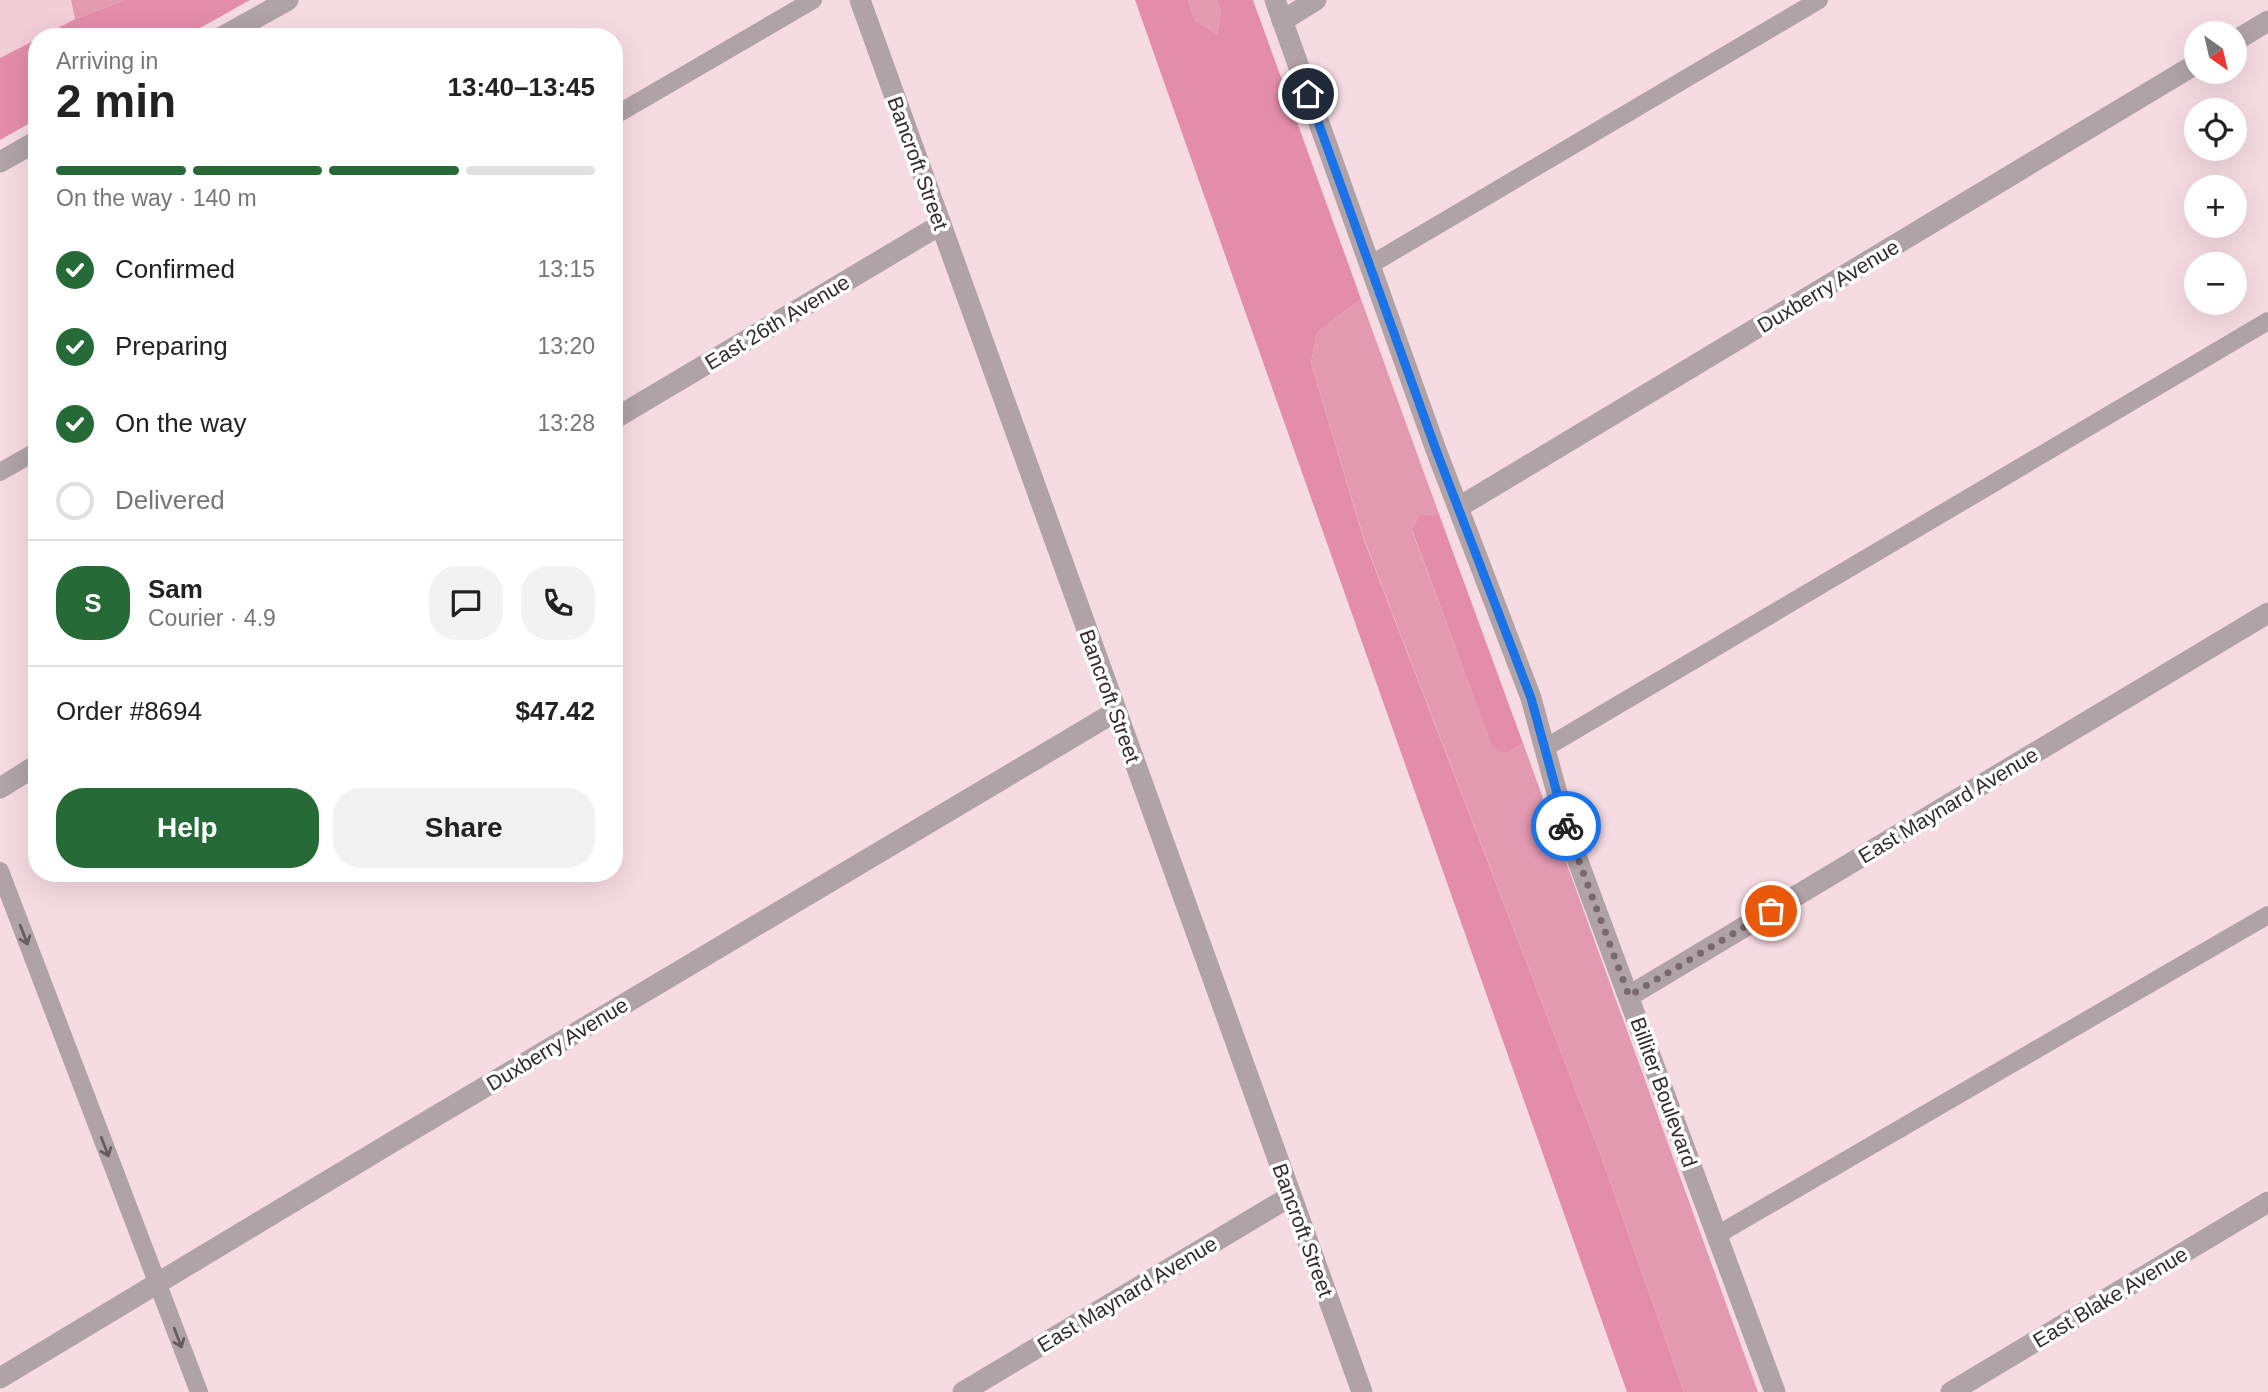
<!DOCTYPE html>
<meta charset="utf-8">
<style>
body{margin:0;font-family:Helvetica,sans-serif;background:#f2f2f2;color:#222;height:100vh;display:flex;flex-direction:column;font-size:26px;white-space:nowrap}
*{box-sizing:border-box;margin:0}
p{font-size:23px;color:#767676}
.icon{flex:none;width:38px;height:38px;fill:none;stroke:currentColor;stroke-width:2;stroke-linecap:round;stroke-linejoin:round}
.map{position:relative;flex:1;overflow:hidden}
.panel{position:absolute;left:28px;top:28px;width:595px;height:854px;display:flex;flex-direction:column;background:#fff;border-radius:28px;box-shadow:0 7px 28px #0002}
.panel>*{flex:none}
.needle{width:46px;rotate:146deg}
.buttons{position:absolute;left:2184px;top:21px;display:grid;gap:14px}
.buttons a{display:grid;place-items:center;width:63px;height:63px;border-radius:50%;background:#fff;box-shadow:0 7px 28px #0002;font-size:35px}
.pin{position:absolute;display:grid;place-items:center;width:60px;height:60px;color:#fff;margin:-30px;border:4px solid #fff;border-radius:50%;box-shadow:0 2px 7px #0007}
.courier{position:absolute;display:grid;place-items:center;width:70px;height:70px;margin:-35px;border:5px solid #1a73e8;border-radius:50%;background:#fff;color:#222;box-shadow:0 2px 9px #0007}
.summary em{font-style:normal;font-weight:700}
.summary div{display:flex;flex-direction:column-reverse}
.summary{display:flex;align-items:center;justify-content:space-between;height:119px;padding:0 28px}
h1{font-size:46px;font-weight:700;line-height:52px}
.bar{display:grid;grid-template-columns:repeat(4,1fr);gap:10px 7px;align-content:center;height:84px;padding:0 28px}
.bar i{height:9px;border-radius:5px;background:#e0e0e0}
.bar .active{background:#266b37}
.bar p{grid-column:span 4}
.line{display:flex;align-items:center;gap:18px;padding:0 28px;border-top:2px solid #e0e0e0}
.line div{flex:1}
.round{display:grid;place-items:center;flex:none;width:74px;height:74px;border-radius:28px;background:#f2f2f2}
ol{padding:0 28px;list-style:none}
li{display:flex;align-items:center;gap:21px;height:77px}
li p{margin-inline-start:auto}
li .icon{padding:7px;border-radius:50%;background:#266b37;color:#fff;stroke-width:4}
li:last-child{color:#767676}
li i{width:38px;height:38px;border:4px solid #e0e0e0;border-radius:50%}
.action{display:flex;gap:14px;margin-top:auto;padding:14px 28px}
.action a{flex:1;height:80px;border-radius:28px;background:#266b37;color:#fff;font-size:28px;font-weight:700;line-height:80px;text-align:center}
.action a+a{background:#f2f2f2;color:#222}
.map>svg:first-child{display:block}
</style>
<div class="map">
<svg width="2268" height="1392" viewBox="0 0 2268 1392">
<rect width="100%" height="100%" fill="#f7dbe3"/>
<path fill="#f2ced8" d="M0 0H71L75 19 41 37H37V39L0 58Z"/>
<g fill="#e399b0">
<path d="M71 0H125L75 19Z"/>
<path d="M1188 0H1217L1221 12 1217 34 1195 20Z"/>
<path d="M1361 299 1439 514 1420 515 1412 531 1492 745 1507 754 1523 743 1758 1392H1684L1601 1156 1364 539 1311 363 1317 333Z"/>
</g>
<g fill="#e48daa">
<path d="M125 0H250L184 37H41L75 19Z"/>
<path d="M1135 0H1188L1195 20 1217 34 1221 12 1217 0H1253L1361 299 1317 333 1311 363 1364 540 1601 1156 1684 1392H1627Z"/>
<path d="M37 39V119L0 140V58Z"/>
<path d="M1439 514 1523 743 1507 754 1492 746 1412 530 1420 515Z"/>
</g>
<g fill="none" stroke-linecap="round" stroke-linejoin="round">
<g stroke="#b0a3a7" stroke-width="18">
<path d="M614 116 813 0"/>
<path d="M1370 265 1819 0"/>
<path d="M0 472 37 451"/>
<path d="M1545 748 2268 321"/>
<path d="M0 871 199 1392"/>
<path d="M1717 1235 2268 915"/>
</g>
<g stroke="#b0a3a7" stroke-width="21">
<path d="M860 0 1362 1392"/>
<path d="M1275 0 1436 450 1531 698 1569 837 1775 1392"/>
<path d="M1282 21 1316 0"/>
<path d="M222 37 288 0"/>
<path d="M2235 41 2268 21"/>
<path d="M0 162 37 141"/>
<path d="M614 419 940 225"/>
<path d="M1459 507 2196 64"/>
<path d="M0 788 37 765"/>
<path d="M1629 996 2268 613"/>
<path d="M0 1378 409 1132 1115 712"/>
<path d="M963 1392 1291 1196"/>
<path d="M1951 1392 2268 1202"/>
</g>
</g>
<defs><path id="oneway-shaft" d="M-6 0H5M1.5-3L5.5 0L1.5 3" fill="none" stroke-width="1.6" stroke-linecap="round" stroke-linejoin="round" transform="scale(1.75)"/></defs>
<g stroke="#665b5e">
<use href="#oneway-shaft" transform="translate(24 935) rotate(69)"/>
<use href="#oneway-shaft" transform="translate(105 1147) rotate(69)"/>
<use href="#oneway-shaft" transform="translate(178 1338) rotate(69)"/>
</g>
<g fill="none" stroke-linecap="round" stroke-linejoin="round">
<path stroke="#79696d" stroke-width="7" stroke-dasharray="0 12.6" d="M1566 826 1629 996 1771 911"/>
<path stroke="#1a73e8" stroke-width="9" d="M1308 94 1436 450 1531 698 1566 826"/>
</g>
<g text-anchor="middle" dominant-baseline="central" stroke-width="7" stroke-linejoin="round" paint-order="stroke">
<g font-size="21" fill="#352b2e" stroke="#fff">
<text transform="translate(918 163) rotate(70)">Bancroft Street</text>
<text transform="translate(1828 286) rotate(-31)">Duxberry Avenue</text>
<text transform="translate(777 322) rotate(-31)">East 26th Avenue</text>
<text transform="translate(1110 696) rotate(70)">Bancroft Street</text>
<text transform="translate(1948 805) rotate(-31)">East Maynard Avenue</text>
<text transform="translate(557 1044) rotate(-31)">Duxberry Avenue</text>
<text transform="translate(1664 1092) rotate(70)">Billiter Boulevard</text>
<text transform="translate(1303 1230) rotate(70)">Bancroft Street</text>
<text transform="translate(1127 1294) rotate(-31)">East Maynard Avenue</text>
<text transform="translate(2110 1297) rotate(-31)">East Blake Avenue</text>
</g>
</g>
</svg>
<div class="buttons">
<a><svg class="needle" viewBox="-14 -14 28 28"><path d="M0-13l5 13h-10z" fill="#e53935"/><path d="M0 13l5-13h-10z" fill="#767676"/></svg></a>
<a><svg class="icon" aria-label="locate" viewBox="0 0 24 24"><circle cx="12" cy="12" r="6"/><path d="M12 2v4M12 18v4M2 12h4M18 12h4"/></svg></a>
<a>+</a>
<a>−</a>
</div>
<div class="pin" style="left:1771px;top:911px;background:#ea580c"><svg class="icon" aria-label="bag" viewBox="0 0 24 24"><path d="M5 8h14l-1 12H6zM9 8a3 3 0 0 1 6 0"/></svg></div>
<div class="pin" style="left:1308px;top:94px;background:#1f2937"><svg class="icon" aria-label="home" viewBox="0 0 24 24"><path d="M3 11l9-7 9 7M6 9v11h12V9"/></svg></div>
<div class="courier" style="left:1566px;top:826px"><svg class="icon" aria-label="bike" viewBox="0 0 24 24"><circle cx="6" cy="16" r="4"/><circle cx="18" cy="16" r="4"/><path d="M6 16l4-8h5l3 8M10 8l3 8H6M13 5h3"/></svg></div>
<section class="panel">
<div class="summary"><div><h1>2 min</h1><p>Arriving in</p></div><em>13:40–13:45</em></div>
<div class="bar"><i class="active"></i><i class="active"></i><i class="active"></i><i></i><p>On the way · 140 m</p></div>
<ol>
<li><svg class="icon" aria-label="check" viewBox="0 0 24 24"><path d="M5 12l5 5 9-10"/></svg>Confirmed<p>13:15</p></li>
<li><svg class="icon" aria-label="check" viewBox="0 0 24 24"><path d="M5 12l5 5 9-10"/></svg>Preparing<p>13:20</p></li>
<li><svg class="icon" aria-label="check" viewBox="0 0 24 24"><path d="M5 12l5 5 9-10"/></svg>On the way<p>13:28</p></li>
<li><i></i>Delivered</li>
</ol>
<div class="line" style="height:126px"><b class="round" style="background:#266b37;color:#fff">S</b><div><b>Sam</b><p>Courier · 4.9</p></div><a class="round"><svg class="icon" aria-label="chat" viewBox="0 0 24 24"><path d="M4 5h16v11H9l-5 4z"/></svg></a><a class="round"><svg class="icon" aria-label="phone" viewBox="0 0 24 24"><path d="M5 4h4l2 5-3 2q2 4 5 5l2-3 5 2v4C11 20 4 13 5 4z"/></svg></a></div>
<div class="line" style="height:91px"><div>Order #8694</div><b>$47.42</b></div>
<div class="action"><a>Help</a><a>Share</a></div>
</section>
</div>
